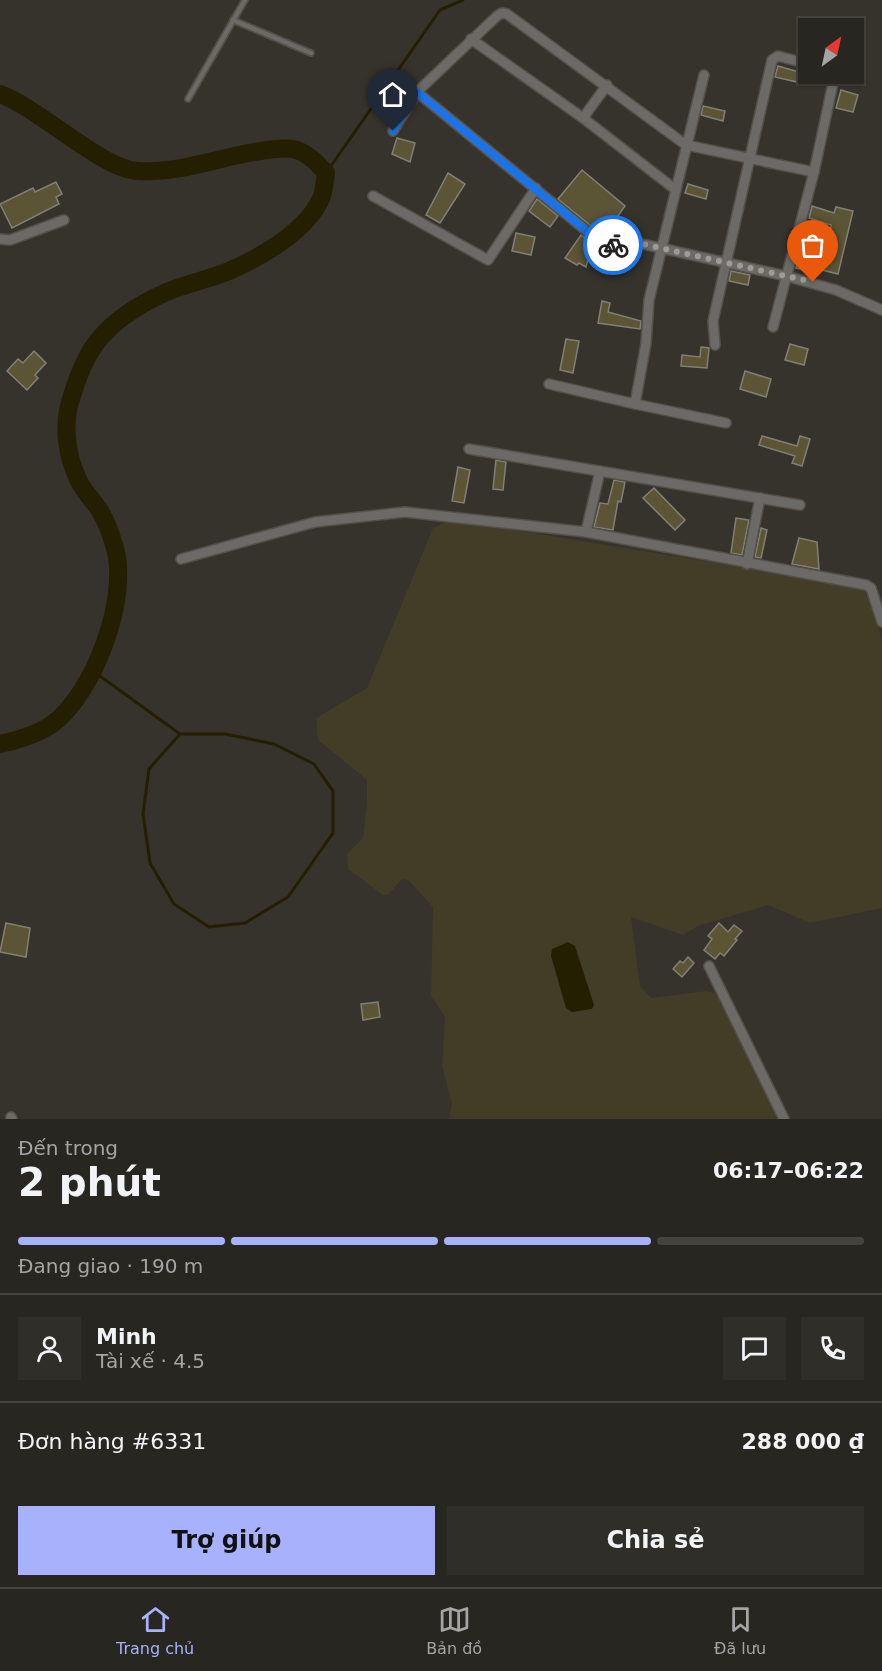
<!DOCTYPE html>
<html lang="vi">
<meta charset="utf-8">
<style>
body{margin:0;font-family:"DejaVu Sans",sans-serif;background:#302e29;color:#f1f3f6;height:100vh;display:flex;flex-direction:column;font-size:22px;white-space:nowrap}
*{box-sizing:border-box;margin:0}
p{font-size:20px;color:#a5a5a5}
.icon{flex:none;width:33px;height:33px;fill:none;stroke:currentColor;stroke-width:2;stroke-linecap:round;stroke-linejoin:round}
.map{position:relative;height:1119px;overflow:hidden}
.panel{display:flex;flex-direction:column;background:#282620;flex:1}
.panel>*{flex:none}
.needle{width:39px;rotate:33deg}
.fabs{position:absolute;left:798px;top:18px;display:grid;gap:12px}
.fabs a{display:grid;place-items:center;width:66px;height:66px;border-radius:0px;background:#282620;box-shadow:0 2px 4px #0004,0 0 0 2px #44433e;font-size:30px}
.pin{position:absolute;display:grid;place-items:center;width:51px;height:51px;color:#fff;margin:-62px -26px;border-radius:50% 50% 50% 0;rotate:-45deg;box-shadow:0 0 6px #0007}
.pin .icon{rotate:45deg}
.courier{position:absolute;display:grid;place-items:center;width:60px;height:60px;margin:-30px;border:4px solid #1a73e8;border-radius:50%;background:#fff;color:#222;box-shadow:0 2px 8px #0007}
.head em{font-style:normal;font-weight:700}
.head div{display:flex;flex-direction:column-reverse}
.head{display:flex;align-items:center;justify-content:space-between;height:102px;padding:0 18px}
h1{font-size:39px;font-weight:700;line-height:45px}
.bar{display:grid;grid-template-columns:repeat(4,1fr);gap:9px 6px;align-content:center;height:72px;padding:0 18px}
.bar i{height:8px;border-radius:4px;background:#44433e}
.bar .current{background:#a7b1fc}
.bar p{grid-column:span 4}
.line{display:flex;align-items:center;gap:15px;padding:0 18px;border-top:2px solid #44433e}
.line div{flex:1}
.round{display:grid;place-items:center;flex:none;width:63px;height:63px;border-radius:0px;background:#302e29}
.primary-button{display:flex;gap:12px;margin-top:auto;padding:12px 18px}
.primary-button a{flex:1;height:69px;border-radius:0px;background:#a7b1fc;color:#111;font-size:24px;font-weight:700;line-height:69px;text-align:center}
.primary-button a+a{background:#302e29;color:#f1f3f6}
.menu{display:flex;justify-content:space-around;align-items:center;height:84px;border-top:2px solid #44433e;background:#282620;font-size:16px;color:#a5a5a5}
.menu a{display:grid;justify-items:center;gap:3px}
.menu .current{color:#a7b1fc}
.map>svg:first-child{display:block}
</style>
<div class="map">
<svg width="882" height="1119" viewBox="0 0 882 1119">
<rect width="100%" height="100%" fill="#35332b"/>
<path fill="#423d27" d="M453 520 852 585 863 590 869 596 882 641V908L810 923 768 905 698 926 683 935 631 917 640 986 651 998 706 991 715 993 782 1119H449L452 1104 442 1065 445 1017 431 996 433 907 408 880 402 879 388 895H383L348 869 347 854 363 838 367 803V780L318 740 316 718 367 688 433 528Z"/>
<path fill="#251f02" d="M568 942 575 946 594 1005 592 1009 572 1012 566 1008 551 956 552 949Z"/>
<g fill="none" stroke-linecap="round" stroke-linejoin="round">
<g stroke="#251f02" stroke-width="3">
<path d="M326 173 440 10 463 0"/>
<path d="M93 671 180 734H225L274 744 314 764 333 791V833L288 897 245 923 209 927 174 904 150 863 143 814 149 769 180 734"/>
</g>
<path stroke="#251f02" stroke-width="18" d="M0 94C41 109 102 170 139 171 176 173 212 160 248 153 262 151 279 147 293 149 307 152 317 163 326 173 325 180 324 189 322 196 309 230 261 257 229 271 212 278 194 282 177 288 150 298 120 315 101 337 85 355 77 379 70 402 63 426 67 455 77 477 82 490 93 500 100 511 106 521 111 534 114 545 131 595 94 695 51 725 37 734 16 741 0 744"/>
</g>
<g fill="#5b5536" stroke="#817f76" stroke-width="1.5">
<path d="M778 66 799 72 797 82 775 77Z"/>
<path d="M841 90 858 95 853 112 836 108Z"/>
<path d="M703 106 725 111 723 121 701 115Z"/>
<path d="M397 138 415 143 410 162 392 154Z"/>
<path d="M582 170 625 206 609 229 613 232 609 237 602 235 558 199Z"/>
<path d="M448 173 465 184 440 223 426 215Z"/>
<path d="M56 182 62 194 56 197 59 204 12 228 0 204 33 188 35 192Z"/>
<path d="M688 184 708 190 706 199 685 193Z"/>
<path d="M537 199 558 216 550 227 529 211Z"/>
<path d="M812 206 834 213 836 207 853 211 838 274 818 269 817 273 796 268 802 246 809 248 805 259 822 262 830 236 831 225 809 218Z"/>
<path d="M516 233 535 237 531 255 512 251Z"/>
<path d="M581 235 595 246 608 251 600 263 589 256 586 267 579 263 577 265 565 258Z"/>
<path d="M731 271 750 275 748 285 729 281Z"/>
<path d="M602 301 610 303 608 312 641 321 640 329 598 323Z"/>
<path d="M566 339 579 341 573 373 560 370Z"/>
<path d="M790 344 808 349 804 365 785 360Z"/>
<path d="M701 347 709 348 707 368 681 366 682 355 700 357Z"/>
<path d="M34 351 46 363 35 375 38 378 27 390 7 371 18 359 23 363Z"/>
<path d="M745 371 771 379 766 397 740 389Z"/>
<path d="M762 436 797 446 800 436 810 439 802 466 792 463 795 456 759 445Z"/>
<path d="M496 460 506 462 503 490 493 489Z"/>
<path d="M458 467 470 470 464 503 452 501Z"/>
<path d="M614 480 625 482 621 502 618 501 613 530 594 527 600 503 608 504Z"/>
<path d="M654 488 685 520 675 530 643 498Z"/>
<path d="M736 518 749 520 742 555 731 553Z"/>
<path d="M761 528 767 530 761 558 755 557Z"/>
<path d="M799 538 817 542 819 569 792 564Z"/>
<path d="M6 923 30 928 26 957 0 952Z"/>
<path d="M719 923 728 932 734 925 742 931 735 939 737 940 724 956 720 953 715 959 704 950 712 939 708 936Z"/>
<path d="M688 957 694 963 682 977 673 969 680 961 683 963Z"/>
<path d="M378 1002 380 1017 363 1020 361 1004Z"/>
</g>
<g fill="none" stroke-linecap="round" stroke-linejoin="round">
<g stroke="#525048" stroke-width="8">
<g id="lane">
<path d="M233 20 311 53"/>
<path d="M188 99 245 0"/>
</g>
</g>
<g stroke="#525048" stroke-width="12">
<g id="street">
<path d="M471 39 583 118 676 190"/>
<path d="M704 75 649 300 646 343 635 404 726 423"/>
<path d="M583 118 607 85"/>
<path d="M393 131 417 92"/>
<path d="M814 172 686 145 507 14 502 13 497 16 417 92 599 241 613 245 638 243 786 276 836 290 882 310"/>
<path d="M373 196 488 260 536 188"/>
<path d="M0 239 10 240 64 220"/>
<path d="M773 327 814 172 835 74"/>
<path d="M715 345 713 321 772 60 778 56 808 64"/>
<path d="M549 384 635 404"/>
<path d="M469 449 800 505"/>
<path d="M586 532 600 471"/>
<path d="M181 559 315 522 405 512 586 532 866 585 871 588 882 622"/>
<path d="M747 564 760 498"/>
<path d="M709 966 784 1119"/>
<path d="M11 1117 12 1119"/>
</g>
</g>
<use href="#lane" stroke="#6b6a66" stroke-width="4.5"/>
<use href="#street" stroke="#6b6a66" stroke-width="9"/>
</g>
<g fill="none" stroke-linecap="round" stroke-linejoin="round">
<path stroke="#9c9b95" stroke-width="6" stroke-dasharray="0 10.8" d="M613 245 638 243 813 282"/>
<path stroke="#1a73e8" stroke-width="8" d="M393 131 417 92 599 241 613 245"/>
</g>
</svg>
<div class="fabs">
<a><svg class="needle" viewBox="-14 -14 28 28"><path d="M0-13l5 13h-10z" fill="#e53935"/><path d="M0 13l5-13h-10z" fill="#a5a5a5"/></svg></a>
</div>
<div class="pin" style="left:813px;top:282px;background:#ea580c"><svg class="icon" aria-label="bag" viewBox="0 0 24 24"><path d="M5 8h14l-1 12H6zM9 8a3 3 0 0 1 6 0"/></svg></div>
<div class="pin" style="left:393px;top:131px;background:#1f2937"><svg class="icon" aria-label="home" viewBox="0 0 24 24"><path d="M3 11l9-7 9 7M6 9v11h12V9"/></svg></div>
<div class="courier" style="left:613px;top:245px"><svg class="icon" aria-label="bike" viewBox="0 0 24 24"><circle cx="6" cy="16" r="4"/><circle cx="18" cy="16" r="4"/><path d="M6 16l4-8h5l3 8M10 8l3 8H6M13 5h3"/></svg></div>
</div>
<section class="panel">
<div class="head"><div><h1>2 phút</h1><p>Đến trong</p></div><em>06:17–06:22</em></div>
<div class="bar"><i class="current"></i><i class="current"></i><i class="current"></i><i></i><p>Đang giao · 190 m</p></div>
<div class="line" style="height:108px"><a class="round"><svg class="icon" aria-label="person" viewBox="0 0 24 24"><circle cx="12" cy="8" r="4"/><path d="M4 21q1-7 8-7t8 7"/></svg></a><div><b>Minh</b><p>Tài xế · 4.5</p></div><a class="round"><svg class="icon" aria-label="chat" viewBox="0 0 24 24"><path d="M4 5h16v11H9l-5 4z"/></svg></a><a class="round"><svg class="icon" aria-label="phone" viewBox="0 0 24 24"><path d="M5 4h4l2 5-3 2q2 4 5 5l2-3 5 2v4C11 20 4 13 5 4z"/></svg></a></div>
<div class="line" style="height:78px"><div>Đơn hàng #6331</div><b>288 000 ₫</b></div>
<div class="primary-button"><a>Trợ giúp</a><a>Chia sẻ</a></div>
</section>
<nav class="menu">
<a class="current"><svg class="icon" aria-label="home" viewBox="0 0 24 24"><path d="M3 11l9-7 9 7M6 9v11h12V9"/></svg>Trang chủ</a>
<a><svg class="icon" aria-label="map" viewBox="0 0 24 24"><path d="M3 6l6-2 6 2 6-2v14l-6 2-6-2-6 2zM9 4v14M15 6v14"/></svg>Bản đồ</a>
<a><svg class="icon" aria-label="saved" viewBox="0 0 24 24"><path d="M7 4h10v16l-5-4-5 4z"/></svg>Đã lưu</a>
</nav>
